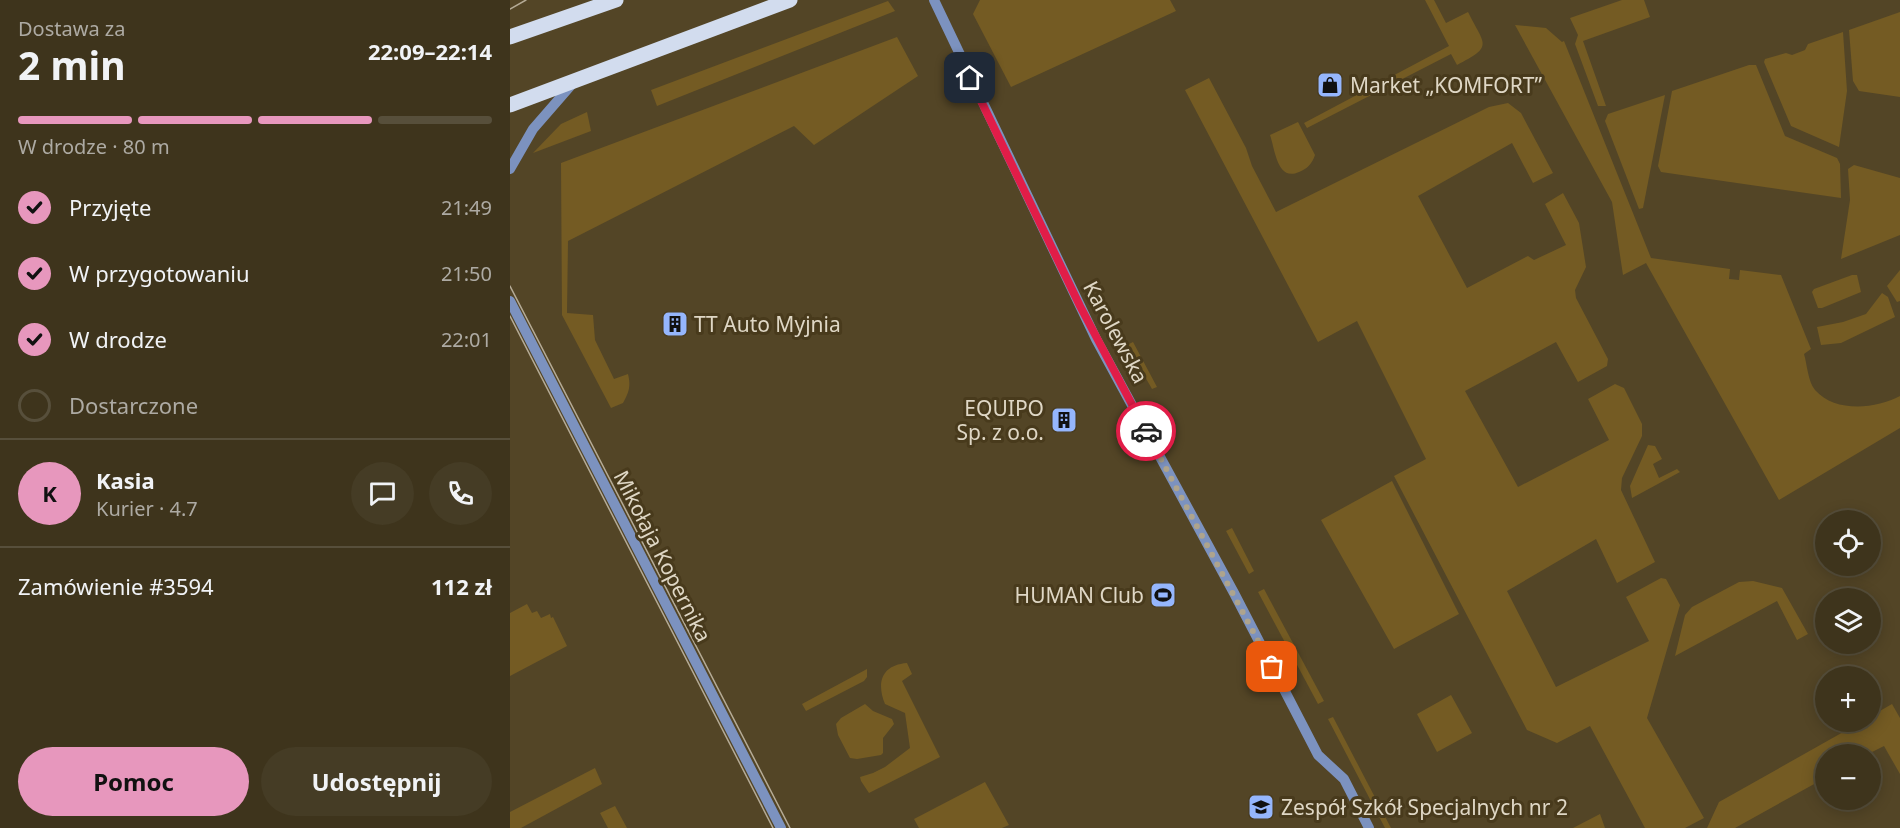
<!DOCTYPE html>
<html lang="pl">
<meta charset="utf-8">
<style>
body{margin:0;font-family:"Noto Sans",sans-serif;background:#453c25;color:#f1f3f6;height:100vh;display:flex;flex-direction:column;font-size:22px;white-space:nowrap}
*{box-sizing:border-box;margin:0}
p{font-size:20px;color:#adaaa3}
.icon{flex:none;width:33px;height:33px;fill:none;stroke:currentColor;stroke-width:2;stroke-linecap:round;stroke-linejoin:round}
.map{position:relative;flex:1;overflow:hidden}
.side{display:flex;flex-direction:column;background:#3e341c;width:510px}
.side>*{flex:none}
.controls{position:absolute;left:1305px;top:510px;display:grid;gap:12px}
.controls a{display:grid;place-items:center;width:66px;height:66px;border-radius:50%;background:#3e341c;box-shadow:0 3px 15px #0003,0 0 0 2px #574f3b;font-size:30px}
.pin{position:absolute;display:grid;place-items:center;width:51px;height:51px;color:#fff;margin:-26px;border-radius:12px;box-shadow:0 3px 9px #0006}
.courier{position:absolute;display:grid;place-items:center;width:60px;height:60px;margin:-30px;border:4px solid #e11d48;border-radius:50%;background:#fff;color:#222;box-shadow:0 2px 8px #0007}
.overview em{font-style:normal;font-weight:700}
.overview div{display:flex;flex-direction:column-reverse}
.overview{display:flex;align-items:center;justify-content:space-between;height:102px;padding:0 18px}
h1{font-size:39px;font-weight:700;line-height:45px}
.bar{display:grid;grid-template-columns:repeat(4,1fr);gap:9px 6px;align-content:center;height:72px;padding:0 18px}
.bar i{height:8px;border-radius:4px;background:#574f3b}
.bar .on{background:#e797bd}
.bar p{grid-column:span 4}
.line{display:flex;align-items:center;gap:15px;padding:0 18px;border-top:2px solid #574f3b}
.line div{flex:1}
.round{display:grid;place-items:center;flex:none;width:63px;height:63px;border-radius:32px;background:#453c25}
ol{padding:0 18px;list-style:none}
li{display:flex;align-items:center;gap:18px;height:66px}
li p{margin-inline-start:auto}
li .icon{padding:6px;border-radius:50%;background:#e797bd;color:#111;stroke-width:4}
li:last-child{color:#adaaa3}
li i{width:33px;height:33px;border:3px solid #574f3b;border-radius:50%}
.primary-button{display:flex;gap:12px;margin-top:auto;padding:12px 18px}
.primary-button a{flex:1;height:69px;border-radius:36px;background:#e797bd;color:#111;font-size:24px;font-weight:700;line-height:69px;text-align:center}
.primary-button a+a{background:#453c25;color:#f1f3f6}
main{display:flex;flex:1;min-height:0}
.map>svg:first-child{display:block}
</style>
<main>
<section class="side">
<div class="overview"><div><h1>2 min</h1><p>Dostawa za</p></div><em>22:09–22:14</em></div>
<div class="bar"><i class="on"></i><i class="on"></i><i class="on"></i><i></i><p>W drodze · 80 m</p></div>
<ol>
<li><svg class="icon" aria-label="check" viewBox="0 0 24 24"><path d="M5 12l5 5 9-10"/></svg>Przyjęte<p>21:49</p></li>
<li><svg class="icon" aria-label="check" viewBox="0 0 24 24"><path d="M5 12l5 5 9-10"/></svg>W przygotowaniu<p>21:50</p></li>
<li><svg class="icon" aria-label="check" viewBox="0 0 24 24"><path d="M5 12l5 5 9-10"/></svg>W drodze<p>22:01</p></li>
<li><i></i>Dostarczone</li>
</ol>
<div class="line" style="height:108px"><b class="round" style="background:#e797bd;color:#111">K</b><div><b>Kasia</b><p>Kurier · 4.7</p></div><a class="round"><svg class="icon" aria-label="chat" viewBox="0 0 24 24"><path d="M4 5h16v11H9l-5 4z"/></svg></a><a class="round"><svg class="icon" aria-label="phone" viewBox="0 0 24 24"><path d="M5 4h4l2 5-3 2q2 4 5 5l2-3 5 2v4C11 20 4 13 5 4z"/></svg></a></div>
<div class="line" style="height:78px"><div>Zamówienie #3594</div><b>112 zł</b></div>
<div class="primary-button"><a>Pomoc</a><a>Udostępnij</a></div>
</section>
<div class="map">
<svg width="1390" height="828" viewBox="0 0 1390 828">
<rect width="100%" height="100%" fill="#534526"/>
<g fill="#745b23">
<path d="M470 0H660L666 11 501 87 463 14Z"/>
<path d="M915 0H924L936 23 958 12C975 46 984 46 947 65L941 54 797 128 794 123 939 46Z"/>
<path d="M1112 0H1134L1140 17 1073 41 1096 106H1088L1065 44 1068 35 1060 18Z"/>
<path d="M378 1 385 11 147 106 141 90Z"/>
<path d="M1390 12V97L1349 91 1343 81 1339 30Z"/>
<path d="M1005 25 1036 28 1052 42 1054 41 1141 258 1220 269 1219 279 1229 280 1230 270 1271 275 1301 349 1294 354C1297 364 1298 382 1305 390 1325 413 1366 409 1390 396V428L1269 500 1136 263 1113 275 1102 202Z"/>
<path d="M1333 32 1337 91 1329 147 1281 126 1254 62 1255 59 1276 53 1282 55 1295 50 1298 44Z"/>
<path d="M387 37 408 76 304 145 284 126 58 241 57 313 83 315 85 340 104 379 118 374C121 386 119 392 113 403L101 408 52 315 51 163Z"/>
<path d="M1239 65H1246L1275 136 1327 158 1330 164 1331 198 1151 172 1148 166 1162 91Z"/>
<path d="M699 78 736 148 742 166 766 212 979 107 998 103 1011 113 1043 173 1023 183 1002 143 908 196 957 288 1018 256 1024 260 1056 245 1035 204 1053 193 1069 223 1076 267 1065 290 1066 298 1098 359 1097 366 1068 382 1046 342 955 391 1008 487 1099 440 1078 399 1105 384 1114 388 1132 424V436L1112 478 1111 490 1145 562 1107 583 1086 539 997 591 1046 687 1139 641 1116 597 1151 578 1156 579 1170 605 1137 718 1194 818 1175 828H1135L1080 726 1047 743 1017 730 884 476 916 459 847 321 808 342 675 90Z"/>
<path d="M1155 95 1133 208 1129 209 1095 121 1098 114Z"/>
<path d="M77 112 81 131 23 153 51 124Z"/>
<path d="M788 122 805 155C802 164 797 169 789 172 767 182 765 149 760 135Z"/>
<path d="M1344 165 1390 178V235L1331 259 1340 200 1338 169Z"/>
<path d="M1390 270V301L1387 302 1377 286Z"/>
<path d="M1342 275H1347L1351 292 1312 308H1308L1302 292 1304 289Z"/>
<path d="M1372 293 1378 297 1385 317 1331 343 1311 345 1307 327 1333 322 1356 314Z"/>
<path d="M623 342 647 387 642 389 617 345Z"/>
<path d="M1138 445 1145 446 1152 459 1143 464 1149 478 1167 469 1170 472 1122 498 1120 486Z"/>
<path d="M882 481 949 614 884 649 811 520Z"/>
<path d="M722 528 744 571 739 574 716 531Z"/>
<path d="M1243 581 1272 588 1298 634 1287 640 1267 601 1165 656 1175 615 1182 607 1229 582Z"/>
<path d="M754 589 814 701 808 704 748 592Z"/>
<path d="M17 604 22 613 27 611 31 618 40 614 41 618 43 617 57 646 0 676V613Z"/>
<path d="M397 663 402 674 392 681 430 757 359 793 351 781 350 777 363 773 375 767 400 748 395 713 375 704C366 682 372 665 397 663Z"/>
<path d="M357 669V677L354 681 296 711 292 704Z"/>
<path d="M941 695 962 733 927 752 907 714Z"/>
<path d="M355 704 363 711 382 719 384 724 373 738V753L371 755 347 759 340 758 328 735 326 724 331 718Z"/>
<path d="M1382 704 1390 718V774L1374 746 1358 754H1316L1315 778 1225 828H1197L1209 802 1351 722H1360L1361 716Z"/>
<path d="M823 717 881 828H875L818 719Z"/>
<path d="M85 768 92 784 11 828H0V812Z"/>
<path d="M475 782 499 825 492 828H409L404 819Z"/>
<path d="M105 806 117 828H98L90 813Z"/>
<path d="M1090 814 1095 828H1063Z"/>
</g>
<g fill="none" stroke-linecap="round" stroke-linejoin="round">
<g stroke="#7c92bf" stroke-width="10">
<path d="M424 0 586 339 724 593 808 755 834 779 859 828"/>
<path d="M0 169 23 129 63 83"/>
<path d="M0 301 271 828"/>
</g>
<g stroke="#d2dcee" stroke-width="15">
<path d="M0 37 106 0"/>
<path d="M0 105 280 0"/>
</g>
<g stroke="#b5ab96" stroke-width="1.5">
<path d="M0 9 16 0"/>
<path d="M0 286 280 828"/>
<path d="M0 316 263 828"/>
</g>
</g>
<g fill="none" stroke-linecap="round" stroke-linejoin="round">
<path stroke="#aea48d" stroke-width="6" stroke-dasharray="0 10.8" d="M636 431 762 667"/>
<path stroke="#e11d48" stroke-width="8" d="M460 78 570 306 636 431"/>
</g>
<defs>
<g id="shop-square" transform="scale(1.35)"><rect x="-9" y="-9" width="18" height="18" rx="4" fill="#95b6fd" stroke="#483a1c"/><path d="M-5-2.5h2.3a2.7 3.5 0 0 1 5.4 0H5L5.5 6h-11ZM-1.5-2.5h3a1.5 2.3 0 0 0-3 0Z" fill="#111"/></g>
<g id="building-square" transform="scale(1.35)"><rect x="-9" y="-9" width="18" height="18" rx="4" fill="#95b6fd" stroke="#483a1c"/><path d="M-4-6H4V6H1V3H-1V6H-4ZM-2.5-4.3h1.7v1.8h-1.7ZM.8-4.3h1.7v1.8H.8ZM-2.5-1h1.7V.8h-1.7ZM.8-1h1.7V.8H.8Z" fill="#111"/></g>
<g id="stadium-square" transform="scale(1.35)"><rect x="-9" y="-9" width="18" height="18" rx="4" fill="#95b6fd" stroke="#483a1c"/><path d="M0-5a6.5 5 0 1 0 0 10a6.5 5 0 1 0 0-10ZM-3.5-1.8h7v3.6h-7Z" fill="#111"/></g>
<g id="school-square" transform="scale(1.35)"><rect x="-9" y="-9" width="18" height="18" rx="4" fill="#95b6fd" stroke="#483a1c"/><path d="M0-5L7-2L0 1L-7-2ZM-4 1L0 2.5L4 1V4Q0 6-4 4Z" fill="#111"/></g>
</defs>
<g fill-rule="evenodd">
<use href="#shop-square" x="820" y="85"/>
<use href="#building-square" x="165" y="324"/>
<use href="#building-square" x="554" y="420"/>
<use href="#stadium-square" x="653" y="595"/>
<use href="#school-square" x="751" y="807"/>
</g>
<g text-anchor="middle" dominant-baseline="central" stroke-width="6" stroke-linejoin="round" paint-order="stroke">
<g font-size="21" fill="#dfd7c5" stroke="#483a1c" text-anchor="start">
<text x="840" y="85">Market „KOMFORT”</text>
<text x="184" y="324">TT Auto Myjnia</text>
<text x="534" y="408" text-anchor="end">EQUIPO<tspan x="534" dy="24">Sp. z o.o.</tspan></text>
<text x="634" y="595" text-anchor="end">HUMAN Club</text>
<text x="771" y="807">Zespół Szkół Specjalnych nr 2</text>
</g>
<g font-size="21" fill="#dfd7c5" stroke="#483a1c">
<text transform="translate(606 332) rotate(62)">Karolewska</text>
<text transform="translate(153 556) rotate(63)">Mikołaja Kopernika</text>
</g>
</g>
</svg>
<div class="controls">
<a><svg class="icon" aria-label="locate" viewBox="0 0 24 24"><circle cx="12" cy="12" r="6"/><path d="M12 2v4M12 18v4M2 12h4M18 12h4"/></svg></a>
<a><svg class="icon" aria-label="layers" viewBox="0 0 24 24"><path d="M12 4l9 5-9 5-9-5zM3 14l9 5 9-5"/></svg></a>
<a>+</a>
<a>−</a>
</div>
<div class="pin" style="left:762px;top:667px;background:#ea580c"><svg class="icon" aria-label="bag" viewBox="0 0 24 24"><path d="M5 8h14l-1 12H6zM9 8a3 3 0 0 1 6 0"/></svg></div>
<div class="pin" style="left:460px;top:78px;background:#1f2937"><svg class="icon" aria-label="home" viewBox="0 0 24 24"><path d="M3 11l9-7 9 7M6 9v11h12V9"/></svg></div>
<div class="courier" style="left:636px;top:431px"><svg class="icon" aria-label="car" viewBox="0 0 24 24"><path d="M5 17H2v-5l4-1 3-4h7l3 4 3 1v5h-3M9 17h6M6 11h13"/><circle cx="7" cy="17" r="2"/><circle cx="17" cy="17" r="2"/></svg></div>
</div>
</main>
